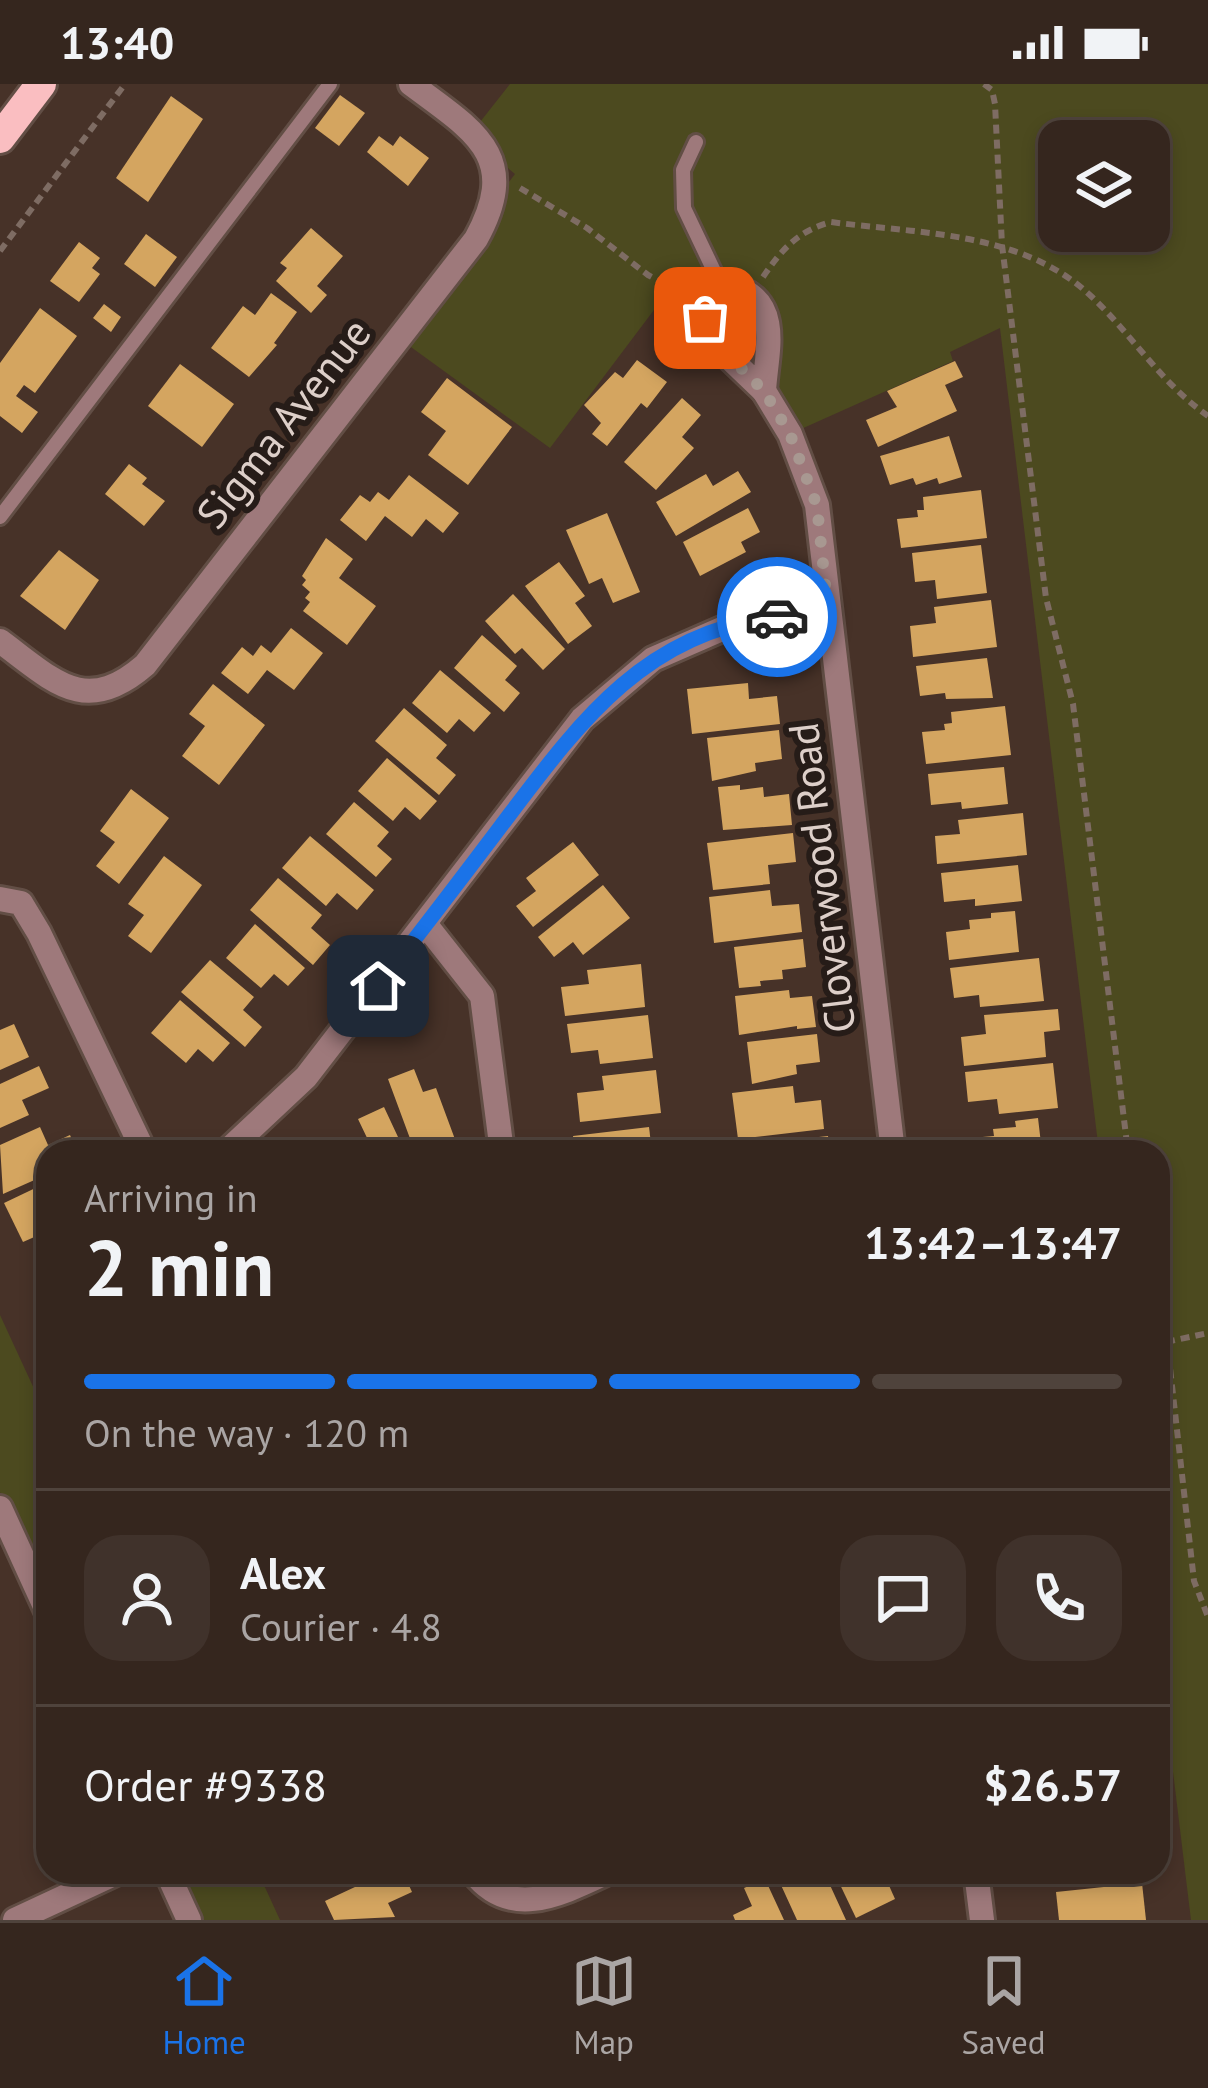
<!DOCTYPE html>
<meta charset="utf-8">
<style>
body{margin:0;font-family:"PT Sans",sans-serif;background:#40322b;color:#f1f3f6;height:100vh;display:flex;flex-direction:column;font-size:45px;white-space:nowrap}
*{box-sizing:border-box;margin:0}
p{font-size:39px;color:#aaa5a4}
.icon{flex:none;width:66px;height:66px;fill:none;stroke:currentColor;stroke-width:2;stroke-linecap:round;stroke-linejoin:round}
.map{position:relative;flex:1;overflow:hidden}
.drawer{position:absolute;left:36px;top:1056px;width:1134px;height:744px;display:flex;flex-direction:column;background:#35261e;border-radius:36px;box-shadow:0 6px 18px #0003,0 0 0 3px #4f433c}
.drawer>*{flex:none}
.buttons{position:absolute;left:1038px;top:36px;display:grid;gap:24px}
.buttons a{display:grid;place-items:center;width:132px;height:132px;border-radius:24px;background:#35261e;box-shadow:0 6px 18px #0003,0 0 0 3px #4f433c;font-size:60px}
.pin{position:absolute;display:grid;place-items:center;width:102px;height:102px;color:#fff;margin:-51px;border-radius:24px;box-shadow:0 6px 18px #0006}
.courier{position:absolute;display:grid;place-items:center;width:120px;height:120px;margin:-60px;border:9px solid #1a73e8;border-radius:50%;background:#fff;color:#222;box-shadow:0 3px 15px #0007}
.headline em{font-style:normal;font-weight:700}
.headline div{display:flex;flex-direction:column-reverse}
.headline{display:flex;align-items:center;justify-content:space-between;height:204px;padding:0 48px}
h1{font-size:78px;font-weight:700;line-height:90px}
.bar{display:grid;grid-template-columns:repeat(4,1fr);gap:18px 12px;align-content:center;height:144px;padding:0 48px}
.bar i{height:15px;border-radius:9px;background:#4f433c}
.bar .active{background:#1a73e8}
.bar p{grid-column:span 4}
.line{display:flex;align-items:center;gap:30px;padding:0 48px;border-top:3px solid #4f433c}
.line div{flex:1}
.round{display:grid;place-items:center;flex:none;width:126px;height:126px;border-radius:36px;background:#40322b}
.status{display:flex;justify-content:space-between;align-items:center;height:84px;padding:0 60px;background:#35261e;direction:ltr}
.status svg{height:33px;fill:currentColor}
.menu{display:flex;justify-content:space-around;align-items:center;height:168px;border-top:3px solid #4f433c;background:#35261e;font-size:33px;color:#aaa5a4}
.menu a{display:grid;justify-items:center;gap:6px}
.menu .active{color:#1a73e8}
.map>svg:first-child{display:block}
</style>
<div class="status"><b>13:40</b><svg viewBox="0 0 49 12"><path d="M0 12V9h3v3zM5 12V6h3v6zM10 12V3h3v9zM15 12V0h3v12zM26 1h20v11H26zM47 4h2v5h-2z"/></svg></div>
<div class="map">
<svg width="1208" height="1836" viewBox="0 0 1208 1836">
<rect width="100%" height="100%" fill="#473228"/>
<g fill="#4c4a1f" fill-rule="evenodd">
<path d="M510 0H1208V1836H1191L1158 1564V1068H1099L1000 244 950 268 953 277 790 350 705 234 666 210 550 364 393 250 515 90 469 52ZM1059 57H1149V147H1059Z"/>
<path d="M0 1231 48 1335V1512L0 1408Z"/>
<path d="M175 1788H258L280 1836H197Z"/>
</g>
<g fill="#d4a560">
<path d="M340 11 365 29 339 62 315 44Z"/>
<path d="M171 12 203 35 148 118 116 94Z"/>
<path d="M379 52 393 62 400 52 429 74 408 102 367 68Z"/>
<path d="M311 144 343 172 317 202 327 211 311 229 276 197 287 184 280 179Z"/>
<path d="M146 150 177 173 155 203 124 180Z"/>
<path d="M79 158 100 174 92 184 100 190 79 218 50 197Z"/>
<path d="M271 209 297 228 274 259 277 261 249 293 211 264 243 222 255 231Z"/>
<path d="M104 220 121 233 111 248 93 234Z"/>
<path d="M40 224 77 252 35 309 24 301 16 312 38 328 22 349 0 332V279Z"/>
<path d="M637 276 667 298 647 324 641 319 607 362 592 350 601 339 584 321 615 288 623 294Z"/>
<path d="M955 277 963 293 945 301 957 327 878 363 866 336 897 323 887 307Z"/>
<path d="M180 280 234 320 202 363 148 322Z"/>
<path d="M447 294 512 343 468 401 428 371 446 347 421 328Z"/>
<path d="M682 314 701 331 682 353 694 364 656 406 624 378Z"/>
<path d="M949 352 962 393 939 400 937 394 916 401 913 394 890 401 880 372Z"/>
<path d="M129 380 147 394 142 400 165 417 144 442 105 410Z"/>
<path d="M738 387 751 408 676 452 656 418 706 390 713 402Z"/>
<path d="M409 391 459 429 443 449 426 435 412 453 385 432 366 457 340 436 360 411 370 418 378 408 389 416Z"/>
<path d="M981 406 987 454 901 464 897 435 918 433 917 426H924L923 413Z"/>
<path d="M748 424 760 448 741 458 746 468 700 492 683 458Z"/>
<path d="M607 429 640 508 613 519 602 494 589 500 566 446Z"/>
<path d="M326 454 353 475 339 494 376 522 347 561 303 527 310 518 305 514 310 508 302 501 306 496 302 492Z"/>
<path d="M981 461 987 509 937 515 935 496 915 498 912 469Z"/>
<path d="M59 466 99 496 65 546 20 512Z"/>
<path d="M559 478 585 512 575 519 592 542 568 560 525 502Z"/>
<path d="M513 510 565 565 543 586 522 564 515 570 485 537Z"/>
<path d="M991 516 997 563 913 573 910 542 936 539 934 523Z"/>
<path d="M291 544 323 569 294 606 267 586 248 610 221 589 242 563 253 572 261 561 271 569Z"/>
<path d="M482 551 517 582 505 596 520 609 504 628 454 584Z"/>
<path d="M987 574 993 614 946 615 945 609 920 612 916 582Z"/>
<path d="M440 586 491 629 474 648 459 635 447 649 412 619Z"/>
<path d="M748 599 749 615 777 612 780 640 692 650 687 605Z"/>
<path d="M213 600 265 641 219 701 182 672 205 642 189 630Z"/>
<path d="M1005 622 1011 671 926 680 922 648 945 646 944 640 952 639 951 628Z"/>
<path d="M404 624 447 661 436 674 456 691 439 711 375 657Z"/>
<path d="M779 646 782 675 755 679 756 687 712 697 707 654Z"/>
<path d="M387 674 437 717 420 736 405 723 393 737 358 707Z"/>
<path d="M1004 683 1008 720 962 725 961 718 931 721 928 690Z"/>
<path d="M740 701V706L763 703 764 713 789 710 792 741 723 746 718 703Z"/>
<path d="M131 705 169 734 119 800 96 782 115 758 100 747Z"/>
<path d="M354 718 389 748 377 762 392 775 376 793 326 750Z"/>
<path d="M1023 729 1027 771 937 780 935 752 960 750 958 736Z"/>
<path d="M793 749 796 778 768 781 770 800 713 806 707 759Z"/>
<path d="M310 752 374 806 357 826 337 809 326 822 282 784Z"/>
<path d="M573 758 599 791 533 843 516 822 536 807 526 794Z"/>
<path d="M164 772 202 801 151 869 128 852 144 831 128 820Z"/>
<path d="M1018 781 1022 817 975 822V815L944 818 941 789Z"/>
<path d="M278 794 322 831 311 844 330 861 313 881 250 826Z"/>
<path d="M603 801 630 834 583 871 573 858 554 873 538 853Z"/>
<path d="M770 806 772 822 799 820 802 848 714 859 709 813Z"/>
<path d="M1015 827 1019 868 949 876 946 848 970 845 969 836 991 834V829Z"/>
<path d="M255 840 305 884 288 902 274 890 261 904 226 874Z"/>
<path d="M803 855 806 883 782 886 783 895 760 897 761 902 739 904 734 863Z"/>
<path d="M1039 874 1044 917 980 923 979 911 954 914 950 884Z"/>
<path d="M210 876 254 913 243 926 262 943 245 963 181 908Z"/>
<path d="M641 880 645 923 565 932 561 903 589 900 587 886Z"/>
<path d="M789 906 790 914 812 912 816 943 797 945V942L739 951 735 912Z"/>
<path d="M180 916 230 959 213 978 198 965 186 979 151 949Z"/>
<path d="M1058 925 1060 946 1044 948 1046 973 964 982 961 953 986 950 984 931Z"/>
<path d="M648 931 653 974 600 980 598 966 571 969 567 940Z"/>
<path d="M14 940 29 973 0 986V946Z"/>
<path d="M817 950 820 978 796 981 797 990 752 1000 747 958Z"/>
<path d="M1053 979 1058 1024 999 1030 997 1015 968 1018 965 988Z"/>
<path d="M39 982 49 1004 22 1016 29 1031 0 1044V1000Z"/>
<path d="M414 985 423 1008 436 1004 456 1058 430 1068H415L388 995Z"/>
<path d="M656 986 661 1029 580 1038 577 1009 604 1006 602 992Z"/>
<path d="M793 1002 795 1019 821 1016 824 1045 738 1055 732 1009Z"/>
<path d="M384 1023 405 1068H358L356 1063 369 1058 358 1035Z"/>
<path d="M1038 1034 1042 1068H972L971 1054 994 1052 993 1045 1016 1043 1015 1037Z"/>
<path d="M40 1043 48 1061 70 1051 77 1068H48V1090L3 1110 0 1061Z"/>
<path d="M649 1043 652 1068H575L573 1052Z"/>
<path d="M828 1052 830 1068H746L745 1061Z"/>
<path d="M48 1098V1147L23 1158 4 1119Z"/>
<path d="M387 1788H403L412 1808 388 1819 395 1833 334 1836 325 1817Z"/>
<path d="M775 1788H801L803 1794 824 1788 846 1836H797Z"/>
<path d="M834 1788H883L895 1815 856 1834Z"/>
<path d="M1053 1788H1146V1791L1055 1801Z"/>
<path d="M765 1795 784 1836H735L733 1831 752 1822 744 1804Z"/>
<path d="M1142 1799 1146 1836H1059L1056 1808Z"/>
</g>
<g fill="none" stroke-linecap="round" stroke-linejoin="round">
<g stroke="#624e45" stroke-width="20">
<g id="lane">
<path d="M696 58 683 86 684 124 724 208"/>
<path d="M0 433 330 0"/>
</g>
</g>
<g stroke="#624e45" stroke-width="30">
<g id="street">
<path d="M742 206C781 225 766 270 764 307L717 262 705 238C709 217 720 207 742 206Z"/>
<path d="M764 307 790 350 817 421 893 1068"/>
<path d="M0 557C54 597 85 633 145 581L476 155C522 72 474 47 411 0"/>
<path d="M0 815 21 819 39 849 144 1068"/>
<path d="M426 841 482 912 502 1068"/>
<path d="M226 1068 306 993 582 635 653 575 740 537 828 528"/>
<path d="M0 1424 48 1529"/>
<path d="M167 1788 189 1836"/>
<path d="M473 1788C510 1836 559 1811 608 1788"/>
<path d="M976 1788 982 1836"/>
<path d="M15 1836 118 1788"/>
</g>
</g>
<g stroke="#624e45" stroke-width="36">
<path id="primary" d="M0 54 41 0"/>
</g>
<g stroke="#7e6c63" stroke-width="6" stroke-dasharray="9 6" stroke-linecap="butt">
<path d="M984 0 992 6 995 20 1002 161 1046 514 1073 620 1128 1068"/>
<path d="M520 104 587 144 648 191 690 214"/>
<path d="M0 167 125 0"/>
<path d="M763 193C782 165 798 147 831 138 921 150 1023 147 1092 213 1133 252 1161 299 1208 332"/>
<path d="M1158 1227 1169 1275 1194 1497 1208 1533"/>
<path d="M1166 1258 1208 1249"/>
</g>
<use href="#lane" stroke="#9e797b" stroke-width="14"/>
<use href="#street" stroke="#9e797b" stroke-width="24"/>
<use href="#primary" stroke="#fabec1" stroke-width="30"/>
</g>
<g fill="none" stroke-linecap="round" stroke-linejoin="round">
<path stroke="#a89891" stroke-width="12" stroke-dasharray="0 21.6" d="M705 234 709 252 764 307 790 350 817 422 828 528 777 533"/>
<path stroke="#1a73e8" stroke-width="15" d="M378 902C420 849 461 795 501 742 576 643 643 547 777 533"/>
</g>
<g text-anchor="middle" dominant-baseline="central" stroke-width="12" stroke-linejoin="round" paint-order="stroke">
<g font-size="42" fill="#ddcfc9" stroke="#261c18">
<text transform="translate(283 339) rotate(-52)">Sigma Avenue</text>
<text transform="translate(821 794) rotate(-97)">Cloverwood Road</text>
</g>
</g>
</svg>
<div class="buttons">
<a><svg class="icon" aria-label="layers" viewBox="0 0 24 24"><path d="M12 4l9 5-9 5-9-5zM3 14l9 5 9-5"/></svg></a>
</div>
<div class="pin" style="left:705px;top:234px;background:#ea580c"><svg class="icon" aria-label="bag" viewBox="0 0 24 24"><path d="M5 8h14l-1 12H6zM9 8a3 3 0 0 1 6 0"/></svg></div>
<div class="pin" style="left:378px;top:902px;background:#1f2937"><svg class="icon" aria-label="home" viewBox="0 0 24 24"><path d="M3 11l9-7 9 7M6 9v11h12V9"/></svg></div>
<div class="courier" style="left:777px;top:533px"><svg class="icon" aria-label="car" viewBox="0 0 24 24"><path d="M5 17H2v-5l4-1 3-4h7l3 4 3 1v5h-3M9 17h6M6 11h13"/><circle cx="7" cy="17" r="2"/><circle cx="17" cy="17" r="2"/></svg></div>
<section class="drawer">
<div class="headline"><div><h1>2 min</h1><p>Arriving in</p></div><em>13:42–13:47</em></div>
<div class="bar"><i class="active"></i><i class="active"></i><i class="active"></i><i></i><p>On the way · 120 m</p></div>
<div class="line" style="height:216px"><a class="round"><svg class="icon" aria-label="person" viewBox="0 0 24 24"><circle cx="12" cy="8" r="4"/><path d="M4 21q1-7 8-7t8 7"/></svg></a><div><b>Alex</b><p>Courier · 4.8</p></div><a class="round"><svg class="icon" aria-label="chat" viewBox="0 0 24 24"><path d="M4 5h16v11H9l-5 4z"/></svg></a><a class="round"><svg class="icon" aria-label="phone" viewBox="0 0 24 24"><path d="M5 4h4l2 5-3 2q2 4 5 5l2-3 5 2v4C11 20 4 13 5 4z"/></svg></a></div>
<div class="line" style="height:156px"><div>Order #9338</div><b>$26.57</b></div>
</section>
</div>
<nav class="menu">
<a class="active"><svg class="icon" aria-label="home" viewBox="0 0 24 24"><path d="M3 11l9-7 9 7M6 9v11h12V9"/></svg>Home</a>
<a><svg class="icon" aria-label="map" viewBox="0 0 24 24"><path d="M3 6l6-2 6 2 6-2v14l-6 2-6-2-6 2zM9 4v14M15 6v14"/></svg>Map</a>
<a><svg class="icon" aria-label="saved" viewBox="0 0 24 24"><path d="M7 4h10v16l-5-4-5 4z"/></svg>Saved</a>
</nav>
